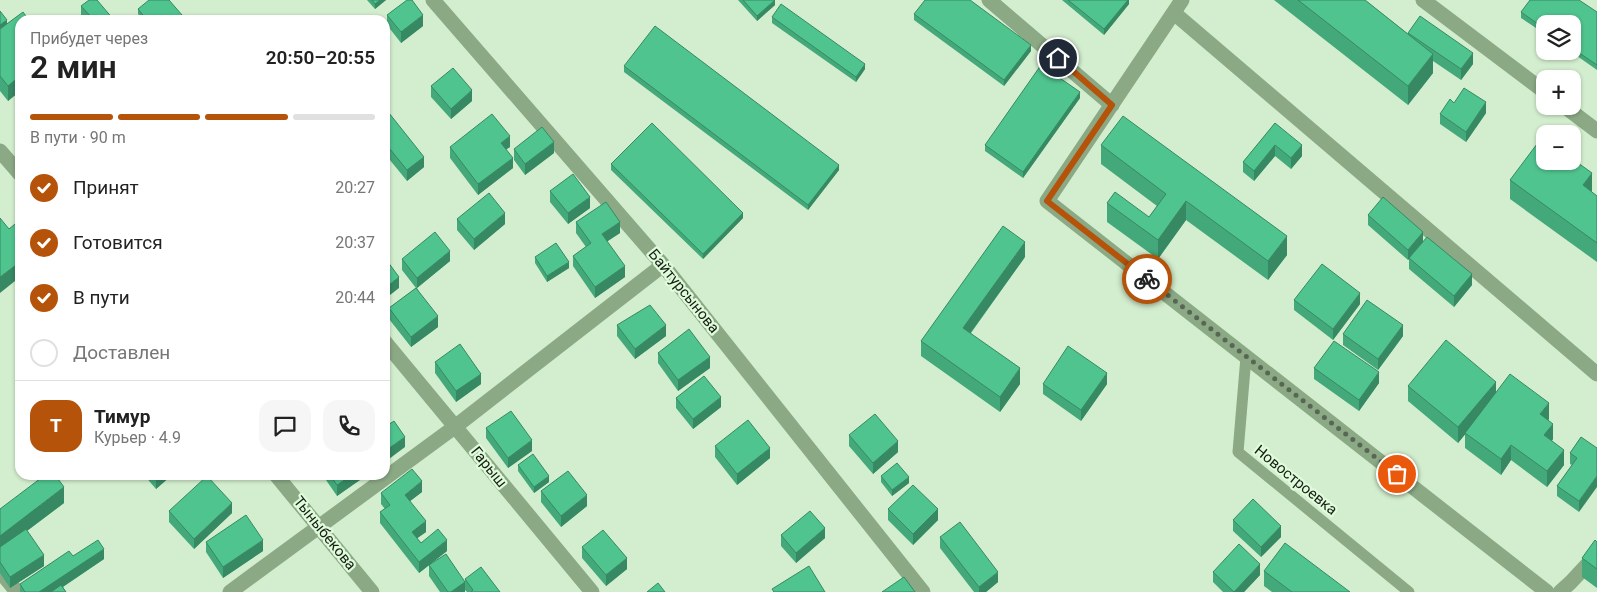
<!DOCTYPE html>
<html lang="ru">
<meta charset="utf-8">
<style>
body{margin:0;font-family:Roboto,sans-serif;background:#f6f6f6;color:#222;height:100vh;display:flex;flex-direction:column;font-size:19px;white-space:nowrap}
*{box-sizing:border-box;margin:0}
p{font-size:16px;color:#767676}
.icon{flex:none;width:28px;height:28px;fill:none;stroke:currentColor;stroke-width:2;stroke-linecap:round;stroke-linejoin:round}
.map{position:relative;flex:1;overflow:hidden}
.drawer{position:absolute;left:15px;top:15px;width:375px;height:465px;display:flex;flex-direction:column;background:#fff;border-radius:15px;box-shadow:0 1px 4px #0004}
.drawer>*{flex:none}
.buttons{position:absolute;left:1536px;top:15px;display:grid;gap:10px}
.buttons a{display:grid;place-items:center;width:45px;height:45px;border-radius:10px;background:#fff;box-shadow:0 1px 4px #0004;font-size:25px}
.pin{position:absolute;display:grid;place-items:center;width:42px;height:42px;color:#fff;margin:-21px;border:2px solid #fff;border-radius:50%;box-shadow:0 1px 5px #0007}
.courier{position:absolute;display:grid;place-items:center;width:50px;height:50px;margin:-25px;border:4px solid #b45309;border-radius:50%;background:#fff;color:#222;box-shadow:0 1px 6px #0007}
.headline em{font-style:normal;font-weight:600}
.headline div{display:flex;flex-direction:column-reverse}
.headline{display:flex;align-items:center;justify-content:space-between;height:85px;padding:0 15px}
h1{font-size:32px;font-weight:600;line-height:38px}
.bar{display:grid;grid-template-columns:repeat(4,1fr);gap:8px 5px;align-content:center;height:60px;padding:0 15px}
.bar i{height:6px;border-radius:4px;background:#e0e0e0}
.bar .on{background:#b45309}
.bar p{grid-column:span 4}
.line{display:flex;align-items:center;gap:12px;padding:0 15px;border-top:1px solid #e0e0e0}
.line div{flex:1}
.round{display:grid;place-items:center;flex:none;width:52px;height:52px;border-radius:15px;background:#f6f6f6}
ol{padding:0 15px;list-style:none}
li{display:flex;align-items:center;gap:15px;height:55px}
li p{margin-inline-start:auto}
li .icon{padding:5px;border-radius:50%;background:#b45309;color:#fff;stroke-width:4}
li:last-child{color:#767676}
li i{width:28px;height:28px;border:2px solid #e0e0e0;border-radius:50%}
.map>svg:first-child{display:block}
</style>
<div class="map">
<svg width="1597" height="592" viewBox="0 0 1597 592">
<rect width="100%" height="100%" fill="#d3eece"/>
<g fill="none" stroke-linecap="round" stroke-linejoin="round">
<path stroke="#8ba985" stroke-width="11" d="M1246 357 1238 452 1409 592"/>
<g stroke="#8ba985" stroke-width="15">
<path d="M433 0 663 265 923 592"/>
<path d="M989 0 1112 105"/>
<path d="M1182 0 1047 201 1547 592"/>
<path d="M1423 0 1545 92"/>
<path d="M1174 13 1597 374"/>
<path d="M1564 106 1597 131"/>
<path d="M0 151 20 174"/>
<path d="M385 342 592 592"/>
<path d="M276 475 372 592"/>
<path d="M0 571 17 592"/>
<path d="M230 592 456 426 663 265"/>
<path d="M1560 592 1571 582 1597 554"/>
</g>
</g>
<g fill="#44a97a">
<path d="M367 0H386L375 9Z"/>
<path d="M738 0H775V5L757 21Z"/>
<path d="M1062 0H1129V4L1104 35Z"/>
<path d="M1274 0H1365L1408 34V33L1473 64 1461 80 1433 61V73L1408 105Z"/>
<path d="M81 6 114 20H84L81 17Z"/>
<path d="M138 9 182 20H143L138 14Z"/>
<path d="M0 11 7 24 20 20V91L8 101 0 91Z"/>
<path d="M1521 12H1597V70L1570 51H1572V24H1545V34L1521 18Z"/>
<path d="M914 14 1031 51 1004 86 914 20Z"/>
<path d="M387 15 423 26 401 43 387 25Z"/>
<path d="M772 17 865 69 856 82 772 23Z"/>
<path d="M624 66 839 170 808 210 624 72Z"/>
<path d="M431 86 472 101 451 119 431 97Z"/>
<path d="M1080 98 1023 178 985 151V145Z"/>
<path d="M1454 103 1486 113 1466 142 1440 124V114Z"/>
<path d="M385 108 424 167 407 181 385 154Z"/>
<path d="M1275 123 1302 156 1291 169 1275 156 1254 181 1243 172V162Z"/>
<path d="M1101 145 1287 255 1268 280 1186 220 1158 259 1107 222V203L1149 217 1157 206 1101 164Z"/>
<path d="M450 147H510L506 149 513 168 478 195 450 158Z"/>
<path d="M514 149 554 153 525 175 514 160Z"/>
<path d="M1567 161V163L1592 192 1597 196V262L1510 199V180Z"/>
<path d="M611 164 743 218 703 259 611 170Z"/>
<path d="M550 191 590 208 568 224 550 202Z"/>
<path d="M1368 215 1423 242 1472 285 1454 307 1409 269V259L1408 260 1368 225Z"/>
<path d="M457 219 505 224 474 250 457 230Z"/>
<path d="M576 222 620 233 607 241 625 277 595 298 573 266V256L586 247 576 233Z"/>
<path d="M535 257 569 268 547 282 535 263Z"/>
<path d="M1025 257 971 333 1020 384 1000 412 921 356V341Z"/>
<path d="M402 259 450 261 417 288 438 327 411 347 389 319V308L416 288 402 270Z"/>
<path d="M20 283V297L18 295V284Z"/>
<path d="M1294 300 1360 304 1333 340 1294 310Z"/>
<path d="M617 325 666 336 635 359 617 336Z"/>
<path d="M1343 334 1403 336 1378 370 1343 345Z"/>
<path d="M658 353 710 368 678 391 658 363Z"/>
<path d="M435 362 481 384 456 402 435 373Z"/>
<path d="M1314 368 1379 383 1359 411 1314 379Z"/>
<path d="M1043 384H1107L1081 421 1043 394Z"/>
<path d="M1408 386 1496 392 1549 419 1548 420 1553 439 1552 441 1564 465 1547 487 1511 460 1501 475 1465 448V434L1458 443 1408 401Z"/>
<path d="M676 398 721 407 693 429 676 408Z"/>
<path d="M486 428 532 451 508 468 486 438Z"/>
<path d="M849 435 898 452 873 474 849 446Z"/>
<path d="M1581 437 1579 512 1557 496V486L1572 465 1570 464V453Z"/>
<path d="M715 446 770 458 737 485 715 457Z"/>
<path d="M518 465 549 482 534 493 518 471Z"/>
<path d="M144 475H172L156 489Z"/>
<path d="M326 475H367L337 496 326 480Z"/>
<path d="M881 476 909 483 892 496 881 482Z"/>
<path d="M541 491 587 506 561 527 541 502Z"/>
<path d="M422 492 410 501 426 532 417 538 421 543 447 551 419 573 380 523V512L385 509 381 504V493Z"/>
<path d="M64 503 27 531 44 566 10 588 0 573V509Z"/>
<path d="M888 509 938 520 913 545 888 520Z"/>
<path d="M169 511 232 513 194 549 169 522Z"/>
<path d="M1233 520 1281 537 1261 557 1233 531Z"/>
<path d="M781 535 825 538 796 563 781 546Z"/>
<path d="M940 537 998 582 986 592H974L940 548Z"/>
<path d="M206 542 263 551 223 578 206 552Z"/>
<path d="M1597 542V588L1582 577V558Z"/>
<path d="M582 547 627 569 606 586 582 558Z"/>
<path d="M73 556 104 559 63 587 66 592H20V584Z"/>
<path d="M429 565 465 582V579L500 592H467L465 590V592H440L429 576Z"/>
<path d="M1264 571 1350 592H1272L1264 586Z"/>
<path d="M1213 572 1260 575 1244 592H1223L1213 582Z"/>
</g>
<g fill="#378963">
<path d="M380 0H386L375 9V4Z"/>
<path d="M775 0V5L757 21V16Z"/>
<path d="M1128 0H1129V4L1104 35V29Z"/>
<path d="M182 15V20H175Z"/>
<path d="M423 15V26L401 43V32Z"/>
<path d="M7 20V26L0 30V25Z"/>
<path d="M1031 45V51L1004 86V80Z"/>
<path d="M1473 53V64L1461 80V69Z"/>
<path d="M1433 54V73L1408 105V86Z"/>
<path d="M865 64V69L856 82V77Z"/>
<path d="M20 76V91L8 101V86Z"/>
<path d="M472 90V101L451 119V109Z"/>
<path d="M1080 92V98L1023 178V172Z"/>
<path d="M1486 102V113L1466 142V132Z"/>
<path d="M510 136V147L501 153V143Z"/>
<path d="M554 142V153L525 175V164Z"/>
<path d="M1275 145V156L1254 181V171Z"/>
<path d="M1302 145V156L1291 169V158Z"/>
<path d="M424 157V167L407 181V170Z"/>
<path d="M513 158V168L478 195V184Z"/>
<path d="M839 165V170L808 210V205Z"/>
<path d="M1592 173V192L1583 185Z"/>
<path d="M590 197V208L568 224V213Z"/>
<path d="M1186 201V220L1158 259V240Z"/>
<path d="M505 213V224L474 250V239Z"/>
<path d="M743 213V218L703 259V254Z"/>
<path d="M620 222V233L602 245V234Z"/>
<path d="M1423 232V243L1408 260V250Z"/>
<path d="M1287 236V255L1268 280V261Z"/>
<path d="M1025 242V257L963 343V328Z"/>
<path d="M450 251V261L417 288V278Z"/>
<path d="M20 262V277L0 293V277Z"/>
<path d="M569 262V268L547 282V276Z"/>
<path d="M625 266V277L595 298V287Z"/>
<path d="M1472 274V285L1454 307V296Z"/>
<path d="M399 277V288L385 299V288Z"/>
<path d="M1360 293V304L1333 340V329Z"/>
<path d="M438 316V327L411 347V337Z"/>
<path d="M666 325V336L635 359V349Z"/>
<path d="M1403 325V336L1378 370V359Z"/>
<path d="M710 357V368L678 391V380Z"/>
<path d="M1020 368V384L1000 412V397Z"/>
<path d="M1379 372V383L1359 411V400Z"/>
<path d="M1107 373V384L1081 421V410Z"/>
<path d="M481 374V384L456 402V391Z"/>
<path d="M1496 382V397L1458 443V427Z"/>
<path d="M721 397V407L693 429V419Z"/>
<path d="M1549 403V419L1540 429V414Z"/>
<path d="M1553 424V439L1544 450V435Z"/>
<path d="M405 437V447L385 462V451Z"/>
<path d="M532 440V451L508 468V458Z"/>
<path d="M898 441V452L873 474V463Z"/>
<path d="M1511 445V460L1501 475V459Z"/>
<path d="M770 448V458L737 485V474Z"/>
<path d="M1564 450V465L1547 487V471Z"/>
<path d="M159 475H172L156 489V478Z"/>
<path d="M352 475H367L337 496V485Z"/>
<path d="M549 476V482L534 493V487Z"/>
<path d="M1597 476V487L1579 512V501Z"/>
<path d="M909 477V483L892 496V490Z"/>
<path d="M422 481V492L405 505V495Z"/>
<path d="M64 487V503L0 551V536Z"/>
<path d="M587 495V506L561 527V516Z"/>
<path d="M232 503V513L194 549V539Z"/>
<path d="M938 509V520L913 545V534Z"/>
<path d="M426 521V532L412 542V532Z"/>
<path d="M1281 526V537L1261 557V547Z"/>
<path d="M825 528V538L796 563V553Z"/>
<path d="M263 540V551L223 578V567Z"/>
<path d="M447 540V551L419 573V562Z"/>
<path d="M104 549V559L55 592H39Z"/>
<path d="M44 555V566L10 588V577Z"/>
<path d="M627 558V569L606 586V575Z"/>
<path d="M1260 564V575L1244 592H1234Z"/>
<path d="M998 572V582L986 592H979V587Z"/>
<path d="M465 582V592H451Z"/>
</g>
<g fill="#4fc48e" stroke="#378963">
<path d="M89 0H97L114 20H94L81 6Z"/>
<path d="M149 0H169L182 15 175 20H147L138 9Z"/>
<path d="M372 0H380L375 4Z"/>
<path d="M407 0H412L423 15 401 32 387 15Z"/>
<path d="M743 0H775L757 16Z"/>
<path d="M925 0H970L1031 45 1004 80 914 14Z"/>
<path d="M1068 0H1128L1104 29Z"/>
<path d="M1298 0H1365L1433 54 1408 86Z"/>
<path d="M1530 0H1579L1597 12V65L1572 48V24H1545V29L1521 12Z"/>
<path d="M781 4 865 64 856 77 772 17Z"/>
<path d="M0 11 7 20 0 25Z"/>
<path d="M23 12 29 20H20V76L8 86 0 76V29Z"/>
<path d="M1420 16 1473 53 1461 69 1408 33Z"/>
<path d="M655 26 839 165 808 205 624 66Z"/>
<path d="M1041 65 1080 92 1023 172 985 145Z"/>
<path d="M453 68 472 90 451 109 431 86Z"/>
<path d="M1464 88 1486 102 1466 132 1440 114 1450 99 1454 103Z"/>
<path d="M385 108 424 157 407 170 385 143Z"/>
<path d="M492 114 510 136 501 143 513 158 478 184 450 147Z"/>
<path d="M1123 116 1287 236 1268 261 1186 201 1158 240 1107 203 1115 192 1149 217 1166 194 1101 145Z"/>
<path d="M652 123 743 213 703 254 611 164Z"/>
<path d="M1275 123 1302 145 1291 158 1275 145 1254 171 1243 162Z"/>
<path d="M542 127 554 142 525 164 514 149Z"/>
<path d="M1543 136 1545 138V161H1565L1570 165 1574 160 1592 173 1583 185 1597 196V243L1510 180Z"/>
<path d="M573 174 590 197 568 213 550 191Z"/>
<path d="M489 193 505 213 474 239 457 219Z"/>
<path d="M1383 197 1423 232 1408 250 1368 215Z"/>
<path d="M606 202 620 222 602 234 625 266 595 287 573 256 591 243 576 222Z"/>
<path d="M0 218 9 229 15 224 20 231V262L0 277Z"/>
<path d="M1003 226 1025 242 963 328 1020 368 1000 397 921 341Z"/>
<path d="M435 232 450 251 417 278 402 259Z"/>
<path d="M1427 237 1472 274 1454 296 1409 258Z"/>
<path d="M556 243 569 262 547 276 535 257Z"/>
<path d="M385 258 399 277 385 288Z"/>
<path d="M1322 264 1360 293 1333 329 1294 300Z"/>
<path d="M416 288 438 316 411 337 389 308Z"/>
<path d="M1367 300 1403 325 1378 359 1343 334Z"/>
<path d="M650 305 666 325 635 349 617 325Z"/>
<path d="M689 329 710 357 678 380 658 353Z"/>
<path d="M1446 340 1496 382 1458 427 1408 386Z"/>
<path d="M1334 341 1379 372 1359 400 1314 368Z"/>
<path d="M460 344 481 374 456 391 435 362Z"/>
<path d="M1068 346 1107 373 1081 410 1043 384Z"/>
<path d="M1510 374 1549 403 1540 414 1553 424 1544 435 1564 450 1547 471 1511 445 1501 459 1465 433Z"/>
<path d="M704 376 721 397 693 419 676 398Z"/>
<path d="M511 411 532 440 508 458 486 428Z"/>
<path d="M875 414 898 441 873 463 849 435Z"/>
<path d="M748 420 770 448 737 474 715 446Z"/>
<path d="M394 421 405 437 385 451V427Z"/>
<path d="M1581 437 1597 448V476L1579 501 1557 486 1577 458 1570 453Z"/>
<path d="M533 454 549 476 534 487 518 465Z"/>
<path d="M897 463 909 477 892 490 881 476Z"/>
<path d="M412 469 422 481 405 495 426 521 412 532 421 543 438 529 447 540 419 562 380 512 390 505 381 493Z"/>
<path d="M568 471 587 495 561 516 541 491Z"/>
<path d="M45 475H55L64 487 0 536V509Z"/>
<path d="M153 475H159L156 478Z"/>
<path d="M330 475H352L337 485Z"/>
<path d="M207 476 232 503 194 539 169 511Z"/>
<path d="M913 485 938 509 913 534 888 509Z"/>
<path d="M1253 499 1281 526 1261 547 1233 520Z"/>
<path d="M810 511 825 528 796 553 781 535Z"/>
<path d="M246 515 263 540 223 567 206 542Z"/>
<path d="M960 522 998 572 979 587 940 537Z"/>
<path d="M26 529 44 555 10 577 0 562V547Z"/>
<path d="M603 530 627 558 606 575 582 547Z"/>
<path d="M98 540 104 549 39 592H25L20 584 69 551 73 556Z"/>
<path d="M1595 540 1597 542V569L1582 558Z"/>
<path d="M1285 543 1350 592H1292L1264 571Z"/>
<path d="M1239 544 1260 564 1234 592 1213 572Z"/>
<path d="M446 554 465 582 451 592H448L429 565Z"/>
<path d="M809 566 825 592H774L772 589Z"/>
<path d="M481 567 500 592H471L473 590 465 579Z"/>
<path d="M904 577 915 592H882Z"/>
<path d="M658 583 665 592H647Z"/>
<path d="M61 585 66 592H51Z"/>
</g>
<g fill="none" stroke-linecap="round" stroke-linejoin="round">
<path stroke="#586754" stroke-width="5" stroke-dasharray="0 9" d="M1147 279 1397 474"/>
<path stroke="#b45309" stroke-width="6" d="M1058 58 1112 105 1047 201 1147 279"/>
</g>
<g text-anchor="middle" dominant-baseline="central" stroke-width="4.5" stroke-linejoin="round" paint-order="stroke">
<g font-size="15" fill="#151e13" stroke="#e0fbdb">
<text transform="translate(684 291) rotate(51)">Байтурсынова</text>
<text transform="translate(489 467) rotate(51)">Гарыш</text>
<text transform="translate(1296 480) rotate(39)">Новостроевка</text>
<text transform="translate(325 533) rotate(51)">Тыныбекова</text>
</g>
</g>
</svg>
<div class="buttons">
<a><svg class="icon" aria-label="layers" viewBox="0 0 24 24"><path d="M12 4l9 5-9 5-9-5zM3 14l9 5 9-5"/></svg></a>
<a>+</a>
<a>−</a>
</div>
<div class="pin" style="left:1397px;top:474px;background:#ea580c"><svg class="icon" aria-label="bag" viewBox="0 0 24 24"><path d="M5 8h14l-1 12H6zM9 8a3 3 0 0 1 6 0"/></svg></div>
<div class="pin" style="left:1058px;top:58px;background:#1f2937"><svg class="icon" aria-label="home" viewBox="0 0 24 24"><path d="M3 11l9-7 9 7M6 9v11h12V9"/></svg></div>
<div class="courier" style="left:1147px;top:279px"><svg class="icon" aria-label="bike" viewBox="0 0 24 24"><circle cx="6" cy="16" r="4"/><circle cx="18" cy="16" r="4"/><path d="M6 16l4-8h5l3 8M10 8l3 8H6M13 5h3"/></svg></div>
<section class="drawer">
<div class="headline"><div><h1>2 мин</h1><p>Прибудет через</p></div><em>20:50–20:55</em></div>
<div class="bar"><i class="on"></i><i class="on"></i><i class="on"></i><i></i><p>В пути · 90 m</p></div>
<ol>
<li><svg class="icon" aria-label="check" viewBox="0 0 24 24"><path d="M5 12l5 5 9-10"/></svg>Принят<p>20:27</p></li>
<li><svg class="icon" aria-label="check" viewBox="0 0 24 24"><path d="M5 12l5 5 9-10"/></svg>Готовится<p>20:37</p></li>
<li><svg class="icon" aria-label="check" viewBox="0 0 24 24"><path d="M5 12l5 5 9-10"/></svg>В пути<p>20:44</p></li>
<li><i></i>Доставлен</li>
</ol>
<div class="line" style="height:90px"><b class="round" style="background:#b45309;color:#fff">Т</b><div><b>Тимур</b><p>Курьер · 4.9</p></div><a class="round"><svg class="icon" aria-label="chat" viewBox="0 0 24 24"><path d="M4 5h16v11H9l-5 4z"/></svg></a><a class="round"><svg class="icon" aria-label="phone" viewBox="0 0 24 24"><path d="M5 4h4l2 5-3 2q2 4 5 5l2-3 5 2v4C11 20 4 13 5 4z"/></svg></a></div>
</section>
</div>
